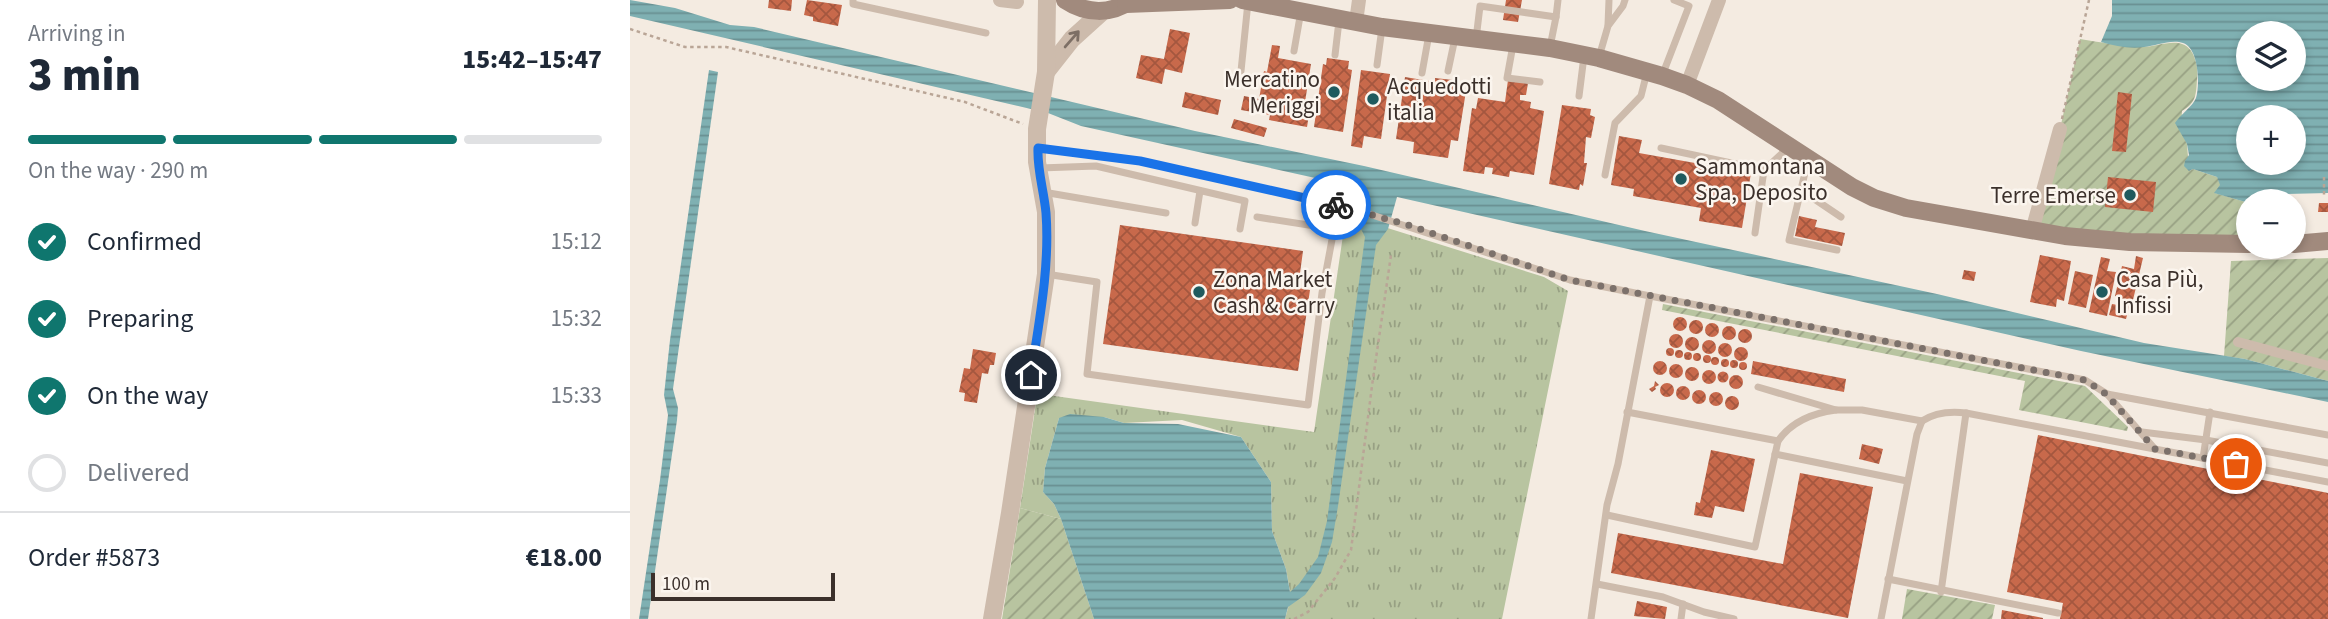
<!DOCTYPE html>
<meta charset="utf-8">
<style>
body{margin:0;font-family:"Source Sans 3",sans-serif;background:#f6f6f7;color:#1f2937;height:100vh;display:flex;flex-direction:column;font-size:26px;white-space:nowrap}
*{box-sizing:border-box;margin:0}
p{font-size:23px;color:#747a83}
.icon{flex:none;width:38px;height:38px;fill:none;stroke:currentColor;stroke-width:2;stroke-linecap:round;stroke-linejoin:round}
.map{position:relative;flex:1;overflow:hidden}
.side{display:flex;flex-direction:column;background:#fff;width:630px}
.side>*{flex:none}
.controls{position:absolute;left:1606px;top:21px;display:grid;gap:14px}
.controls a{display:grid;place-items:center;width:70px;height:70px;border-radius:50%;background:#fff;box-shadow:0 4px 10px #0003;font-size:35px}
.scale{position:absolute;left:21px;bottom:18px;width:184px;box-sizing:border-box;padding-left:7px;border:4px solid #3b302b;border-top:0;font-size:19px;line-height:24px;white-space:nowrap;color:#3b302b;-webkit-text-stroke:5px #fbf5ee;paint-order:stroke}
.pin{position:absolute;display:grid;place-items:center;width:60px;height:60px;color:#fff;margin:-30px;border:4px solid #fff;border-radius:50%;box-shadow:0 2px 7px #0007}
.courier{position:absolute;display:grid;place-items:center;width:70px;height:70px;margin:-35px;border:5px solid #1a73e8;border-radius:50%;background:#fff;color:#222;box-shadow:0 2px 9px #0007}
.head em{font-style:normal;font-weight:800}
.head div{display:flex;flex-direction:column-reverse}
.head{display:flex;align-items:center;justify-content:space-between;height:119px;padding:0 28px}
h1{font-size:46px;font-weight:800;line-height:52px}
.bar{display:grid;grid-template-columns:repeat(4,1fr);gap:10px 7px;align-content:center;height:84px;padding:0 28px}
.bar i{height:9px;border-radius:5px;background:#e0e1e3}
.bar .selected{background:#0f766e}
.bar p{grid-column:span 4}
.line{display:flex;align-items:center;gap:18px;padding:0 28px;border-top:2px solid #e0e1e3}
.line div{flex:1}
ol{padding:0 28px;list-style:none}
li{display:flex;align-items:center;gap:21px;height:77px}
li p{margin-inline-start:auto}
li .icon{padding:7px;border-radius:50%;background:#0f766e;color:#fff;stroke-width:4}
li:last-child{color:#747a83}
li i{width:38px;height:38px;border:4px solid #e0e1e3;border-radius:50%}
main{display:flex;flex:1;min-height:0}
.map>svg:first-child{display:block}
</style>
<main>
<section class="side">
<div class="head"><div><h1>3 min</h1><p>Arriving in</p></div><em>15:42–15:47</em></div>
<div class="bar"><i class="selected"></i><i class="selected"></i><i class="selected"></i><i></i><p>On the way · 290 m</p></div>
<ol>
<li><svg class="icon" aria-label="check" viewBox="0 0 24 24"><path d="M5 12l5 5 9-10"/></svg>Confirmed<p>15:12</p></li>
<li><svg class="icon" aria-label="check" viewBox="0 0 24 24"><path d="M5 12l5 5 9-10"/></svg>Preparing<p>15:32</p></li>
<li><svg class="icon" aria-label="check" viewBox="0 0 24 24"><path d="M5 12l5 5 9-10"/></svg>On the way<p>15:33</p></li>
<li><i></i>Delivered</li>
</ol>
<div class="line" style="height:91px"><div>Order #5873</div><b>€18.00</b></div>
</section>
<div class="map">
<svg width="1698" height="619" viewBox="0 0 1698 619">
<defs>
<pattern id="grass-tufts" width="24" height="20" patternUnits="userSpaceOnUse" patternTransform="scale(1.75)"><rect width="24" height="20" fill="#b8c4a0"/><path d="M3 7l-1-3M5 7V3M7 7l1-3M15 17l-1-3M17 17v-4M19 17l1-3" fill="none" stroke="#97a083"/></pattern>
<pattern id="garden-furrows" width="10" height="10" patternUnits="userSpaceOnUse" patternTransform="scale(1.75)"><rect width="10" height="10" fill="#b8c4a0"/><path d="M-1 1l2-2M0 10L10 0M9 11l2-2" fill="none" stroke="#97a083"/></pattern>
<pattern id="water-rules" width="6" height="5" patternUnits="userSpaceOnUse" patternTransform="scale(1.75)"><rect width="6" height="5" fill="#7fb0b2"/><path d="M0 2.5h6" fill="none" stroke="#699091"/></pattern>
<pattern id="building-cross-hatch" width="8" height="8" patternUnits="userSpaceOnUse" patternTransform="scale(1.75)"><rect width="8" height="8" fill="#c8694b"/><path d="M0 0l8 8M0 8l8-8" fill="none" stroke="#a4573f"/></pattern>
</defs>
<rect width="100%" height="100%" fill="#f4ebe1"/>
<path fill="url(#grass-tufts)" d="M716 215 914 277 938 291 872 619H655L661 597 656 569 642 531 641 482 611 437 552 420 494 423 474 417 429 418 415 468 413 492 424 504 431 519 390 508 406 403 410 394 684 432Z"/>
<g fill="url(#garden-furrows)">
<path d="M1450 39C1470 42 1489 46 1509 47 1528 48 1552 33 1563 54 1567 64 1568 69 1567 80 1566 95 1566 103 1552 111L1551 131 1557 144 1559 171 1563 169 1587 177 1591 185 1585 193 1619 203V244L1402 231 1430 129Z"/>
<path d="M1698 258V381L1615 359 1594 356 1601 261Z"/>
<path d="M1033 304 1455 386 1498 427 1497 431 1389 410 1395 381 1032 310Z"/>
<path d="M390 508 431 519 464 619H372Z"/>
<path d="M1277 589 1365 605 1362 619H1272Z"/>
</g>
<g fill="url(#water-rules)" fill-rule="evenodd">
<path d="M0 0 45 8 100 25 124 27 565 131 734 166 1015 231 1307 294 1514 343 1615 359 1698 381V402L1451 351 767 197 758 229 746 245 708 506 702 542 691 573 675 595 658 607 655 619H464L431 519 424 504 413 492 415 468 429 418 440 414 474 417 494 423 548 424 611 437 641 482 642 531 656 569 660 592 669 584 688 557 697 521 735 237 726 219 735 189 451 126 418 113 0 16Z"/>
<path d="M1482 0H1698V193L1654 194 1634 201H1619V203L1584 193 1590 185 1587 177 1563 169 1559 171 1554 166 1555 161 1559 155 1557 144 1545 123C1550 115 1563 106 1566 98 1570 85 1569 48 1553 43 1541 39 1526 46 1514 47 1500 49 1485 46 1471 42L1482 16ZM1619 33H1664V79H1619ZM1619 117H1664V163H1619Z"/>
<path d="M79 70 88 72 43 389 48 408 47 420 18 619H9L30 480 38 415 34 395 40 340Z"/>
</g>
<g fill="url(#building-cross-hatch)">
<path d="M139 0H162L161 11 138 8Z"/>
<path d="M177 0 212 5 208 26 183 21V17L174 15Z"/>
<path d="M876 0H892L888 22 873 20Z"/>
<path d="M540 29 560 33 552 73 535 69 532 84 506 78 511 55 534 59Z"/>
<path d="M642 45 650 46 648 58 681 64 675 102 681 103 677 127 639 120 640 115 611 110 614 96 629 99 634 71 637 72Z"/>
<path d="M697 58 719 61 718 69 722 70 713 132 684 127 693 64 696 65Z"/>
<path d="M731 70 760 74 751 139 734 136 732 148 721 146Z"/>
<path d="M823 76H826L828 90 836 91 828 141 821 140 818 158 783 153 784 142 766 139 775 77 805 82V78L823 80Z"/>
<path d="M878 80 898 83 896 95H890V100L901 102 900 108 914 111 904 175 880 171 879 177 862 174 863 168 855 167 854 174 833 171 842 108 846 109 848 98 875 102Z"/>
<path d="M555 92 591 100 588 115 552 107Z"/>
<path d="M1488 92 1502 94 1496 152 1482 151Z"/>
<path d="M932 105 961 109 960 115 965 117 961 138 956 137 954 163H957L953 186 950 184 949 190 919 184Z"/>
<path d="M604 119 637 128 634 137 601 128Z"/>
<path d="M989 136 1012 140 1009 153 1121 173 1112 228 1069 221 1071 208 1003 196 1004 189 981 185Z"/>
<path d="M1478 177 1526 182 1523 212 1475 207Z"/>
<path d="M1689 203H1698V212H1688Z"/>
<path d="M1169 216 1187 220 1185 227 1215 233 1212 246 1165 236Z"/>
<path d="M490 225 673 251 668 288 680 290 668 371 473 344Z"/>
<path d="M1410 255 1441 261 1434 301 1427 299 1426 307 1400 302Z"/>
<path d="M1506 256 1513 258 1502 304H1500L1496 319 1479 315 1482 304 1488 305 1490 298 1485 296 1492 266 1504 269Z"/>
<path d="M1471 257 1480 259 1477 271 1486 272 1477 316 1459 312Z"/>
<path d="M1334 270 1346 272 1344 281 1332 279Z"/>
<path d="M1445 271 1463 275 1456 308 1438 304Z"/>
<circle cx="1050" cy="324" r="7"/>
<circle cx="1066" cy="327" r="7"/>
<circle cx="1082" cy="330" r="7"/>
<circle cx="1099" cy="333" r="7"/>
<circle cx="1115" cy="336" r="7"/>
<circle cx="1046" cy="341" r="7"/>
<circle cx="1062" cy="344" r="7"/>
<circle cx="1079" cy="347" r="7"/>
<circle cx="1095" cy="350" r="7"/>
<circle cx="1111" cy="354" r="7"/>
<circle cx="1040" cy="352" r="4"/>
<path d="M343 349 366 353 364 365H360L358 374 352 373 347 403 334 401 335 393 329 392 334 368 340 369Z"/>
<circle cx="1049" cy="354" r="4"/>
<circle cx="1058" cy="356" r="4"/>
<circle cx="1067" cy="357" r="4"/>
<circle cx="1077" cy="359" r="4"/>
<circle cx="1085" cy="361" r="4"/>
<circle cx="1095" cy="363" r="4"/>
<circle cx="1104" cy="364" r="4"/>
<circle cx="1030" cy="368" r="7"/>
<path d="M1123 361 1216 379 1214 392 1121 374Z"/>
<circle cx="1113" cy="366" r="4"/>
<circle cx="1046" cy="371" r="7"/>
<circle cx="1062" cy="374" r="7"/>
<circle cx="1079" cy="377" r="7"/>
<circle cx="1093" cy="377" r="5.5"/>
<circle cx="1106" cy="382" r="7"/>
<path d="M1025 381 1029 385 1025 387 1026 389 1022 392 1019 389 1024 386Z"/>
<circle cx="1037" cy="390" r="7"/>
<circle cx="1053" cy="393" r="7"/>
<circle cx="1069" cy="397" r="7"/>
<circle cx="1086" cy="399" r="7"/>
<circle cx="1102" cy="403" r="7"/>
<path d="M1408 435 1698 493V619H1430L1433 603 1377 592Z"/>
<path d="M1232 444 1253 449 1249 464 1229 459Z"/>
<path d="M1081 450 1125 459 1114 512 1085 506 1082 518 1064 515 1066 502 1070 503Z"/>
<path d="M1170 473 1243 487 1218 618 981 573 988 533 1153 564Z"/>
<path d="M1007 601 1037 607 1035 619 1004 616Z"/>
<path d="M1372 610 1413 618V619H1371Z"/>
</g>
<g fill="none" stroke-linecap="round" stroke-linejoin="round">
<g stroke="#b9a596" stroke-width="2.5" stroke-dasharray="3.5 3.5" stroke-linecap="butt">
<path d="M0 29 55 47H96L335 102 393 124"/>
<path d="M1432 119 1459 0"/>
<path d="M1694 177V197"/>
<path d="M664 619 678 612 705 578 721 550 742 386 761 255"/>
</g>
<g stroke="#cdbbac" stroke-width="7">
<path d="M223 0V4L356 33"/>
<path d="M926 17 928 0"/>
<path d="M978 25 979 0"/>
<path d="M846 39 850 6 926 17 920 47"/>
<path d="M883 45 877 78 910 82"/>
<path d="M664 51 671 11"/>
<path d="M705 55 709 21"/>
<path d="M969 57 978 26 993 6 995 0"/>
<path d="M747 65 752 28"/>
<path d="M611 71 618 2"/>
<path d="M818 71 825 38"/>
<path d="M792 73 799 34"/>
<path d="M1032 76 1059 6 1044 0"/>
<path d="M949 96 954 56"/>
<path d="M409 148 510 161 724 209 940 280 1020 296"/>
<path d="M1031 148 1134 170"/>
<path d="M1178 160 1159 240 1207 250"/>
<path d="M410 168 466 166 615 201 610 229"/>
<path d="M975 175 985 123 1011 96 1017 72"/>
<path d="M1171 190 1211 217"/>
<path d="M413 192 536 213"/>
<path d="M565 223 570 191"/>
<path d="M1125 233 1134 170 1159 147"/>
<path d="M416 274 467 282 457 374 678 405 692 293 704 229 627 217"/>
<path d="M1128 387 1206 410H1232L1292 421"/>
<path d="M1477 394 1698 435"/>
<path d="M997 412 1148 441"/>
<path d="M1512 432 1576 440 1698 463"/>
<path d="M1145 454 1277 481"/>
<path d="M1573 458 1580 412"/>
<path d="M977 515 1125 547 1148 441C1161 422 1183 413 1206 410"/>
<path d="M1258 579 1428 613"/>
<path d="M967 584 1033 597 1074 612 1104 619"/>
<path d="M1311 592 1336 413"/>
<path d="M961 619 977 505 988 464 1020 296 1455 380 1477 394 1525 449"/>
<path d="M1051 619 1053 604"/>
<path d="M1251 619 1287 434 1292 421C1306 412 1320 411 1336 413L1698 482"/>
</g>
<path stroke="#cdbbac" stroke-width="10" d="M1608 342 1698 366"/>
<g stroke="#cdbbac" stroke-width="14">
<path d="M370 0 387 2"/>
<path d="M726 22 729 0"/>
<path d="M1057 85 1089 0"/>
<path d="M1402 231 1430 129"/>
</g>
<g stroke="#cdbbac" stroke-width="18">
<path d="M416 72 442 39 473 11"/>
<path d="M362 619 380 513 416 274V212L407 162V129L416 72 417 0"/>
</g>
<g stroke="#a18a7d" stroke-width="18">
<path d="M435 0C456 14 481 15 501 0"/>
<path d="M612 0 752 27 920 48 969 58 1032 76 1057 85 1088 100 1222 187 1244 198 1276 208 1435 236 1500 242 1619 244"/>
<path d="M496 4 600 0"/>
<path d="M1664 244 1698 241"/>
</g>
</g>
<defs><path id="oneway-shaft" d="M-6 0H5M1.5-3L5.5 0L1.5 3" fill="none" stroke-width="1.6" stroke-linecap="round" stroke-linejoin="round" transform="scale(1.75)"/></defs>
<use stroke="#7d6f65" href="#oneway-shaft" transform="translate(442 39) rotate(-49)"/>
<g fill="none" stroke-linecap="round" stroke-linejoin="round">
<path stroke="#7c716b" stroke-width="7" stroke-dasharray="0 12.6" d="M706 205 778 225 940 280 1455 380 1476 394 1525 449 1606 464"/>
<path stroke="#1a73e8" stroke-width="9" d="M401 375C409 322 420 267 416 213 414 191 407 170 408 148L510 161 706 205"/>
</g>
<g fill="#1f5a5e" stroke="#fbf5ee" stroke-width="2.5">
<circle cx="704" cy="92" r="7"/>
<circle cx="743" cy="99" r="7"/>
<circle cx="1051" cy="179" r="7"/>
<circle cx="1500" cy="195" r="7"/>
<circle cx="569" cy="292" r="7"/>
<circle cx="1472" cy="292" r="7"/>
</g>
<g text-anchor="middle" dominant-baseline="central" stroke-width="5" stroke-linejoin="round" paint-order="stroke">
<g font-size="23" fill="#3b302b" stroke="#fbf5ee" text-anchor="start">
<text x="690" y="79" text-anchor="end">Mercatino<tspan x="690" dy="26">Meriggi</tspan></text>
<text x="757" y="86">Acquedotti<tspan x="757" dy="26">italia</tspan></text>
<text x="1065" y="166">Sammontana<tspan x="1065" dy="26">Spa, Deposito</tspan></text>
<text x="1486" y="195" text-anchor="end">Terre Emerse</text>
<text x="583" y="279">Zona Market<tspan x="583" dy="26">Cash &amp; Carry</tspan></text>
<text x="1486" y="279">Casa Più,<tspan x="1486" dy="26">Infissi</tspan></text>
</g>
</g>
</svg>
<div class="controls">
<a><svg class="icon" aria-label="layers" viewBox="0 0 24 24"><path d="M12 4l9 5-9 5-9-5zM3 14l9 5 9-5"/></svg></a>
<a>+</a>
<a>−</a>
</div>
<div class="scale">100 m</div>
<div class="pin" style="left:1606px;top:464px;background:#ea580c"><svg class="icon" aria-label="bag" viewBox="0 0 24 24"><path d="M5 8h14l-1 12H6zM9 8a3 3 0 0 1 6 0"/></svg></div>
<div class="pin" style="left:401px;top:375px;background:#1f2937"><svg class="icon" aria-label="home" viewBox="0 0 24 24"><path d="M3 11l9-7 9 7M6 9v11h12V9"/></svg></div>
<div class="courier" style="left:706px;top:205px"><svg class="icon" aria-label="bike" viewBox="0 0 24 24"><circle cx="6" cy="16" r="4"/><circle cx="18" cy="16" r="4"/><path d="M6 16l4-8h5l3 8M10 8l3 8H6M13 5h3"/></svg></div>
</div>
</main>
